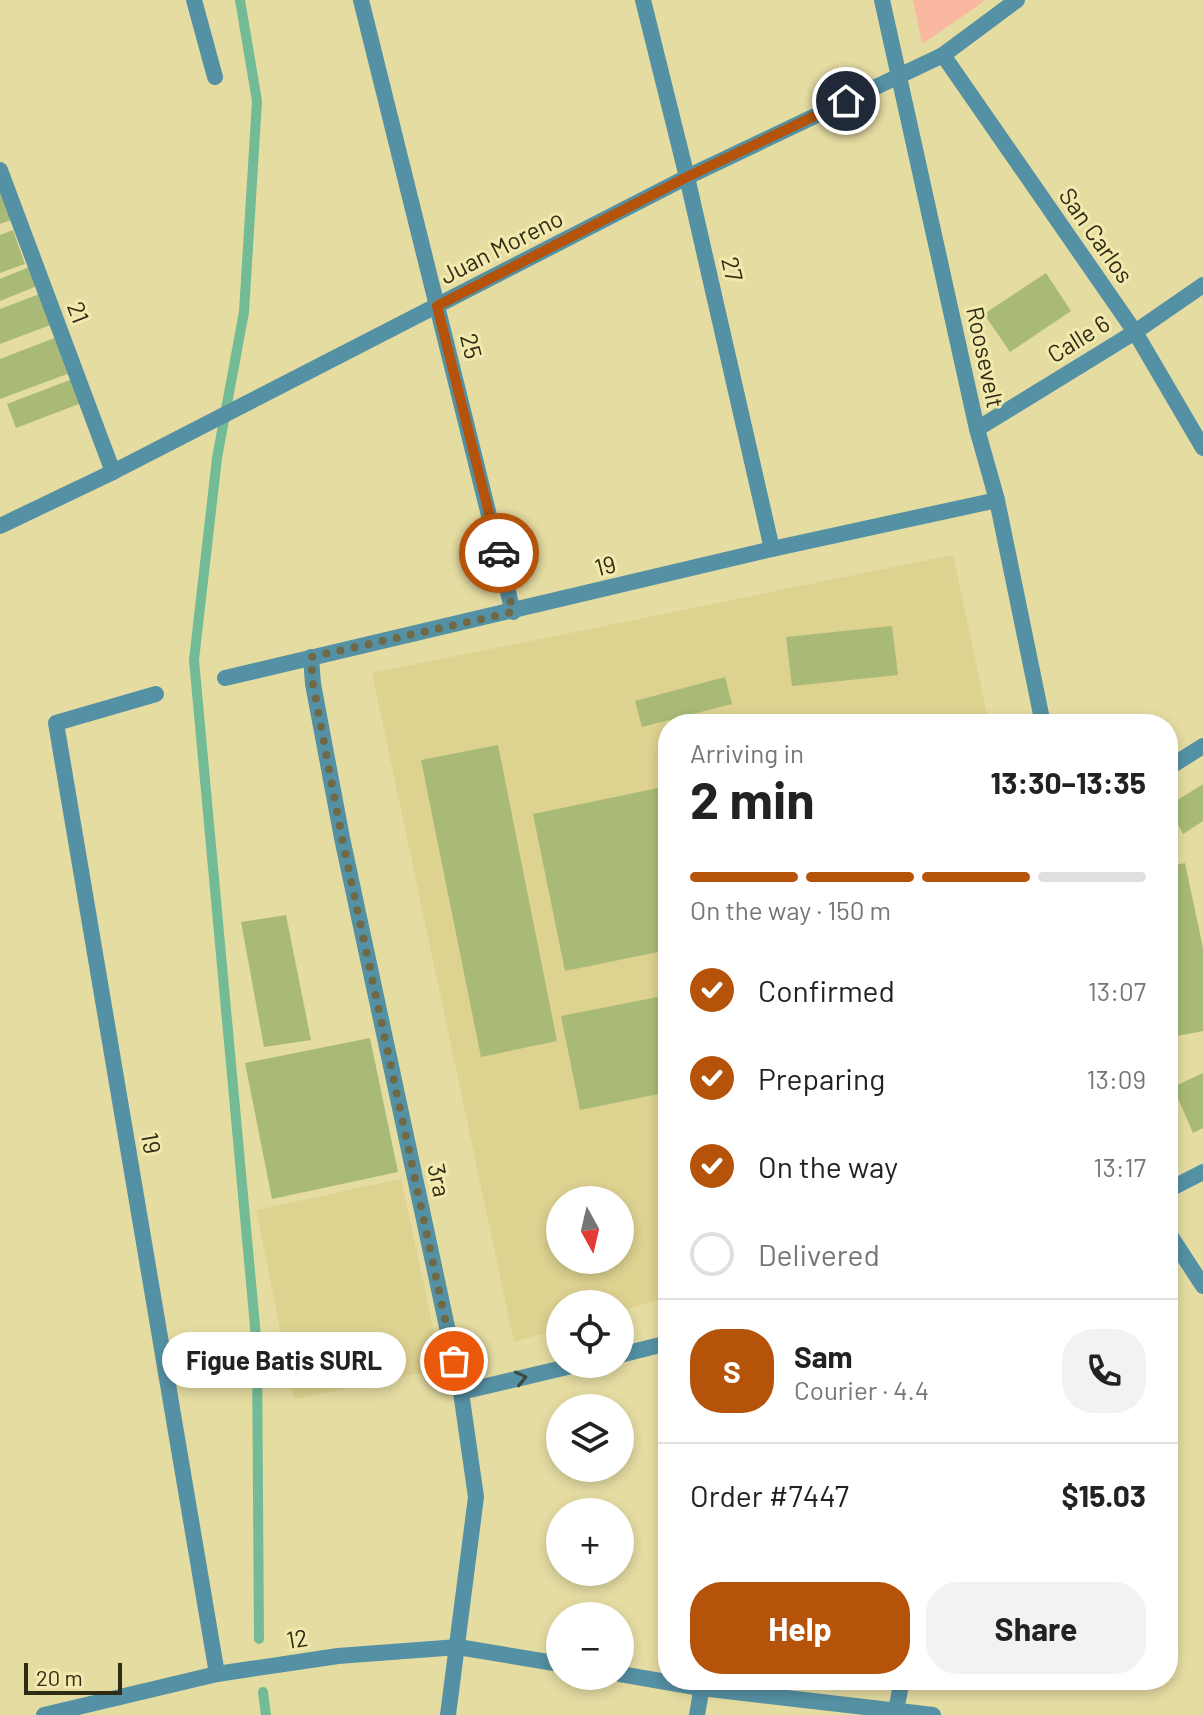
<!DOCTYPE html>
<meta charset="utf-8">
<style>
body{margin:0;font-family:Barlow,sans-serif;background:#f2f2f2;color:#222;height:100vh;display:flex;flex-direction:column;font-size:30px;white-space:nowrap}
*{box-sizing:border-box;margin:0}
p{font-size:26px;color:#767676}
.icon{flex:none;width:44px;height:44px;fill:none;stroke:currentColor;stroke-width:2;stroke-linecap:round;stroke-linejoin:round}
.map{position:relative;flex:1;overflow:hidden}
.panel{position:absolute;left:658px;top:714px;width:520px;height:976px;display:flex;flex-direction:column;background:#fff;border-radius:32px;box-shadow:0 4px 12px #0003}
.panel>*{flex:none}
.needle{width:52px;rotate:172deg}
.buttons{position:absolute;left:546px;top:1186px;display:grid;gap:16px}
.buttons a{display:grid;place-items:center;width:88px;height:88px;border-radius:50%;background:#fff;box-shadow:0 4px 12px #0003;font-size:40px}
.scale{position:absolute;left:24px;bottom:20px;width:98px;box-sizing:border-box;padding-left:8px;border:4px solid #2f2b14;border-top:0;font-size:22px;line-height:28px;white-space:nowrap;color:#2f2b14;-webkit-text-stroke:6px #f2e9ae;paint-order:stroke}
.pin{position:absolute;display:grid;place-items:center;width:68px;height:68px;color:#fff;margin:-34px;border:4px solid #fff;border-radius:50%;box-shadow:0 2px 8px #0007}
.courier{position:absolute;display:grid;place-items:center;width:80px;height:80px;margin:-40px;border:6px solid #b45309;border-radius:50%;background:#fff;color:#222;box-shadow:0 2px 10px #0007}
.bubble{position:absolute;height:56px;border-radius:28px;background:#fff;box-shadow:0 4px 12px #0003;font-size:26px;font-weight:700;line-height:56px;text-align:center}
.headline em{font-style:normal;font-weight:700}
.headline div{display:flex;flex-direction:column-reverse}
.headline{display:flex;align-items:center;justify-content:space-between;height:136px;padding:0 32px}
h1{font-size:52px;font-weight:700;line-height:60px}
.bar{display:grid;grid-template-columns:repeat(4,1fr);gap:12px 8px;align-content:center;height:96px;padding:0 32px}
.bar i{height:10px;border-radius:6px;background:#e0e0e0}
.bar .on{background:#b45309}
.bar p{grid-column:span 4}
.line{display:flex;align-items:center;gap:20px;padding:0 32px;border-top:2px solid #e0e0e0}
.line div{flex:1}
.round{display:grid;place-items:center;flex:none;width:84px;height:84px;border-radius:32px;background:#f2f2f2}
ol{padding:0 32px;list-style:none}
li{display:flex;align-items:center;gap:24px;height:88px}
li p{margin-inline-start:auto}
li .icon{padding:8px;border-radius:50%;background:#b45309;color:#fff;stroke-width:4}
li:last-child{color:#767676}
li i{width:44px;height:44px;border:4px solid #e0e0e0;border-radius:50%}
.primary-button{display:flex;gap:16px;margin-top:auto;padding:16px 32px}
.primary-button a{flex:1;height:92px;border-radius:32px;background:#b45309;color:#fff;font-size:32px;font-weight:700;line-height:92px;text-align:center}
.primary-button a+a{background:#f2f2f2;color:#222}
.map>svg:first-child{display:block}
</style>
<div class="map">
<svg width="1203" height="1715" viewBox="0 0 1203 1715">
<rect width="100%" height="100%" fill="#e5dca2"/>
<g fill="#ddd290" fill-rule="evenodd">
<path d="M953 555 989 724H668V1297L620 1311V1304H560V1329L514 1342 372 673ZM560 1200H620V1260H560Z"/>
<path d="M401 1179 442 1369 294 1399 256 1210Z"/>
</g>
<path fill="#fbb8a0" d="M913 0H986L922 44Z"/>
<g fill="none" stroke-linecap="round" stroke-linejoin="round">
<g stroke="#73bb96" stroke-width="10">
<path d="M240 0 257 101 244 312 217 458 194 660 257 1348 259 1639"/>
<path d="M263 1692 266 1715"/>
</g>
</g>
<g fill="#a9ba77">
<path d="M0 190 14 219 0 224Z"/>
<path d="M13 230 25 264 0 273V235Z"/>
<path d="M29 267 37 286 0 301V279Z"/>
<path d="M1046 273 1071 311 1010 352 984 314Z"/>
<path d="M42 293 53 324 0 344V309Z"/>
<path d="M57 337 70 373 0 399V359Z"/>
<path d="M75 378 84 402 16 428 7 404Z"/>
<path d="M892 626 898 675 792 686 786 637Z"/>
<path d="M725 677 732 704 642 727 635 701Z"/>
<path d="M498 745 557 1041 481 1057 421 760Z"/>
<path d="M1203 784V821L1183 834 1168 806Z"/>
<path d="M668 786V950L565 971 533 814Z"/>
<path d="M1185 863 1203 948V1031L1177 1036 1168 995V867Z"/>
<path d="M286 915 311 1040 264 1047 241 922Z"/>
<path d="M668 995V1092L580 1110 561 1016Z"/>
<path d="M370 1038 398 1172 272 1199 245 1063Z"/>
<path d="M1203 1073V1128L1193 1133 1173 1087Z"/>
</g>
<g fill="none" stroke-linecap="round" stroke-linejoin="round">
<path stroke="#5591a4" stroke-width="16" d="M194 0 215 77"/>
<g stroke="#5591a4" stroke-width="16">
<path d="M361 0 513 612"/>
<path d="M643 0 687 177 772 549"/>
<path d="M882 0 977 429 997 500 1043 724"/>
<path d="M943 55 1135 332 1203 448"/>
<path d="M0 170 113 472"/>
<path d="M977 429 1135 332 1203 285"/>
<path d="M0 526 113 472 687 177 943 55 1017 0"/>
<path d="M311 657 313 684 342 838 461 1392 476 1497 448 1715"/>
<path d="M225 678 772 549 997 500"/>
<path d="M156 694 56 723 217 1674"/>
<path d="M1168 768 1203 746"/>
<path d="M1168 1190 1203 1172"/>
<path d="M1168 1232 1203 1286"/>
<path d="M620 1355 668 1343"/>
<path d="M461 1392 580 1364"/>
<path d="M620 1674 701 1688 933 1715"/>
<path d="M44 1715 217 1674 338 1656 458 1647 560 1664"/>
<path d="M697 1715 703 1680"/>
<path d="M895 1715 902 1680"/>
</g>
</g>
<defs><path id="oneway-chevron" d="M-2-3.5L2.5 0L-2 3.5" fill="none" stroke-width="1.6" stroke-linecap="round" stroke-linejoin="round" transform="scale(2)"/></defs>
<use stroke="#3a4a3f" href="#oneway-chevron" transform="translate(521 1378) rotate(-13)"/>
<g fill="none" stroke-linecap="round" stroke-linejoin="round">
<path stroke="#6f6946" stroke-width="8" stroke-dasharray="0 14.4" d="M454 1361 342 838 313 684 311 657 513 612 499 553"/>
<path stroke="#b45309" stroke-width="10" d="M499 553 437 306 687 177 846 101"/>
</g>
<g text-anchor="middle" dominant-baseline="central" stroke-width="6" stroke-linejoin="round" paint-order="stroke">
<g font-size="24" fill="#2f2b14" stroke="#f2e9ae">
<text transform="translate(1097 235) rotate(55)">San Carlos</text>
<text transform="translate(501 246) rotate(-27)">Juan Moreno</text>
<text transform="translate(733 269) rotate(77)">27</text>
<text transform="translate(79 312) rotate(69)">21</text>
<text transform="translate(1078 338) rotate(-32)">Calle 6</text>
<text transform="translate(472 346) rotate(76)">25</text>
<text transform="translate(986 357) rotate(78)">Roosevelt</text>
<text transform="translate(605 565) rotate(-14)">19</text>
<text transform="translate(152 1143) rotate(80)">19</text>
<text transform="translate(440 1180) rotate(78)">3ra</text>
<text transform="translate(297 1638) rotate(-9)">12</text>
</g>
</g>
</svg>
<div class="buttons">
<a><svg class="needle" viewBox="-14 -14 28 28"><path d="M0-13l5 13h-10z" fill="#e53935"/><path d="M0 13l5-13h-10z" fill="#767676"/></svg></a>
<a><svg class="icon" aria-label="locate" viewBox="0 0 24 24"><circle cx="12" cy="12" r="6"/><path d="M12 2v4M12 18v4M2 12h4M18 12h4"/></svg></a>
<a><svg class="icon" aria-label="layers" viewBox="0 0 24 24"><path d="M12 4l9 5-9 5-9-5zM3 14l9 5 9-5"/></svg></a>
<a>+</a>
<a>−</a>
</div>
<div class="scale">20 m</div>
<div class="pin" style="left:454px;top:1361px;background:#ea580c"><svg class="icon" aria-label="bag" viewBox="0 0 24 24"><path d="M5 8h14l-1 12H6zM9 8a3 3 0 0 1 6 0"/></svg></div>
<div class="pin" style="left:846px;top:101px;background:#1f2937"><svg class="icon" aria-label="home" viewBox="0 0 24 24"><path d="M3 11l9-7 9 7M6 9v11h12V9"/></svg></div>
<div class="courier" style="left:499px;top:553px"><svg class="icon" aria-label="car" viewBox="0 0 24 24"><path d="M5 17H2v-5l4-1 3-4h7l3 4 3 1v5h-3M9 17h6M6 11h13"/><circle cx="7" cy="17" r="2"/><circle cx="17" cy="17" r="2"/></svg></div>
<div class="bubble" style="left:162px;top:1332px;width:244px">Figue Batis SURL</div>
<section class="panel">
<div class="headline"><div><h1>2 min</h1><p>Arriving in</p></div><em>13:30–13:35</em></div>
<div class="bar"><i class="on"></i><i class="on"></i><i class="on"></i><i></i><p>On the way · 150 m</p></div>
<ol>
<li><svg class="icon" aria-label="check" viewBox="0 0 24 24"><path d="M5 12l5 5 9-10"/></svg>Confirmed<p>13:07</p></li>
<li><svg class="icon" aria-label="check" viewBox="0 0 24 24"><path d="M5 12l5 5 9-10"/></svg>Preparing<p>13:09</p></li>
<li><svg class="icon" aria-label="check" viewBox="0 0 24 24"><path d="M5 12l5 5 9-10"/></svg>On the way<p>13:17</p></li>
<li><i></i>Delivered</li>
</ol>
<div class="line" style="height:144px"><b class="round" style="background:#b45309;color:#fff">S</b><div><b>Sam</b><p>Courier · 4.4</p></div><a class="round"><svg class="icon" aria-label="phone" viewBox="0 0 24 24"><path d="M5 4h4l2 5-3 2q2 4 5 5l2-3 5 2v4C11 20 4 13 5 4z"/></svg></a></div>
<div class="line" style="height:104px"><div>Order #7447</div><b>$15.03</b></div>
<div class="primary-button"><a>Help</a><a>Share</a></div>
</section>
</div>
